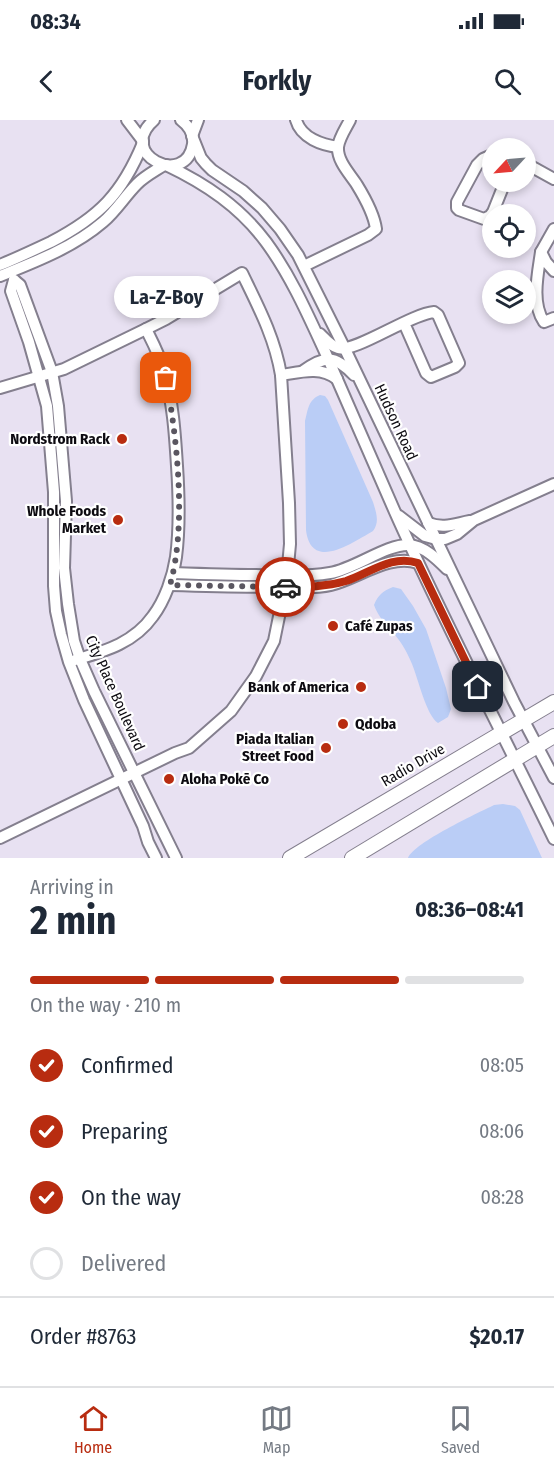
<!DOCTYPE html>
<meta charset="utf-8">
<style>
body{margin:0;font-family:"Fira Sans Condensed",sans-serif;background:#f6f6f7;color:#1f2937;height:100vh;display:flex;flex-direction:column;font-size:22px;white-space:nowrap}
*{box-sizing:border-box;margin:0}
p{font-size:20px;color:#747a83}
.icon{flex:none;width:33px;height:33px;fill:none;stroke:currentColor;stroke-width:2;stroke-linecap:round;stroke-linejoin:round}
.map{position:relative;height:738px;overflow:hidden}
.details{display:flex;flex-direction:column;background:#fff;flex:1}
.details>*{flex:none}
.needle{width:39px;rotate:244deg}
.fabs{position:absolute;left:482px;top:18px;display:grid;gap:12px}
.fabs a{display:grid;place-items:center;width:54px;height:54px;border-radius:50%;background:#fff;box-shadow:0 3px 9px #0003;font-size:30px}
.pin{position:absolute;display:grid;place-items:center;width:51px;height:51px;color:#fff;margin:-26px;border-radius:12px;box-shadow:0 3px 9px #0006}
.courier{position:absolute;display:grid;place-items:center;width:60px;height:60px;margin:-30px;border:4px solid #b82c10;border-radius:50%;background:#fff;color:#222;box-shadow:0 2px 8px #0007}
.bubble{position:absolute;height:42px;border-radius:21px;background:#fff;box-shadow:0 3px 9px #0003;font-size:20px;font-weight:700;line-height:42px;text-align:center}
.head em{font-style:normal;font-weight:700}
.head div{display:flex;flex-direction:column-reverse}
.head{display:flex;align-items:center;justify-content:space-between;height:102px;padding:0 30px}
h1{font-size:39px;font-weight:700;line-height:45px}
.bar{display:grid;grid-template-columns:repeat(4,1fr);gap:9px 6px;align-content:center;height:72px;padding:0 30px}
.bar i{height:8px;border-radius:4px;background:#e0e1e3}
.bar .current{background:#b82c10}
.bar p{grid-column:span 4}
.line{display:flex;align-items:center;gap:15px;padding:0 30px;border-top:2px solid #e0e1e3}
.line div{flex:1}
ol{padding:0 30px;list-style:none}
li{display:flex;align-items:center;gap:18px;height:66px}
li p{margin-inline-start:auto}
li .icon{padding:6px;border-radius:50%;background:#b82c10;color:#fff;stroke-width:4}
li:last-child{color:#747a83}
li i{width:33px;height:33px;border:3px solid #e0e1e3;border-radius:50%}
.status{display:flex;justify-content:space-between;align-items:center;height:42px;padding:0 30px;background:#fff;direction:ltr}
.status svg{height:16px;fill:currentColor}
header{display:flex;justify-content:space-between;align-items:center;height:78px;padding:0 30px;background:#fff;font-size:27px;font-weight:700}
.menu{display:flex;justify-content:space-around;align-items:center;height:84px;border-top:2px solid #e0e1e3;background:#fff;font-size:16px;color:#747a83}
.menu a{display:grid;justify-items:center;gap:3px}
.menu .current{color:#b82c10}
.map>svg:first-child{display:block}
</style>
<div class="status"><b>08:34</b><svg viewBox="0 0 49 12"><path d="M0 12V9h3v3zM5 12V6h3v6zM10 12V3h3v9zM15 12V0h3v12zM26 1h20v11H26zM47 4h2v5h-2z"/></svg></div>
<header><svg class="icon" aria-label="back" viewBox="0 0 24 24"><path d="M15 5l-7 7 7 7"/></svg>Forkly<svg class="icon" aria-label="search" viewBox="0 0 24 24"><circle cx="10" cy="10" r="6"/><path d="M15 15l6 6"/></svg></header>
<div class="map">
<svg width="554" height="738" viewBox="0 0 554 738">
<rect width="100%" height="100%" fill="#e8e1f2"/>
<g fill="#bacdf6">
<path d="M320 275 325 276 328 280 373 382C376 392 380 402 373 411 352 423 311 452 306 410L305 301C308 290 308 280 320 275Z"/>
<path d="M393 467 401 469 413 486 426 509 446 568 451 589 448 597 438 603C426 595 418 558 412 544 408 534 402 523 395 515 387 505 378 497 374 485 378 475 383 471 393 467Z"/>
<path d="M503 684 515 686 520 690 542 738H408C415 722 476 694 494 685Z"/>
</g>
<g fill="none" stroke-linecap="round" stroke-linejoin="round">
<g stroke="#847f8e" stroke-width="14">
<g id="minor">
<path d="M127 0 143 21"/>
<path d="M154 0C115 34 186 69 193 24 194 14 189 6 181 0"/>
<path d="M296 0C301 18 322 25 338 27"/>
<path d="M192 16 198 0"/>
<path d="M193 18 201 38 206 44 212 50 243 71 262 88 280 109 298 135 345 229 514 582 554 658"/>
<path d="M492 35 483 39 477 45 457 82V88L459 90 484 99 490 96 493 92 505 62"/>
<path d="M525 43 554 59"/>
<path d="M166 45C206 64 240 87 266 122 291 156 308 195 326 234 349 286 372 339 395 392 444 502 501 610 554 719"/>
<path d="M541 132 554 109"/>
<path d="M0 145C17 138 34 130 51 122 99 97 122 74 143 23"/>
<path d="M304 146 368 115 376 109C374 94 365 78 357 65 350 54 337 41 338 27 339 18 346 8 350 0"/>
<path d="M554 151 546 142 541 132C538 153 531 183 544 202L554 198"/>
<path d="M0 156C35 142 74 127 103 102 116 91 125 76 137 64 145 56 155 51 164 45"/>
<path d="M14 160 20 165 52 252 58 286 66 381 64 448 68 484 74 521 80 539 94 571 176 738"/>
<path d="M14 160 11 171 29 222 47 286 54 372V466L56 491 61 514 69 542 84 580 143 706 148 722 156 738"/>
<path d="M320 214C325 219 331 226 338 228 355 233 410 194 434 192L438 195 459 243 455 247 431 257 426 253 404 203"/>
<path d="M303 251C325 235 335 235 354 255"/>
<path d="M281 255C301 252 320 246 337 259"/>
<path d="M0 268 64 249 146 209C153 223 160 236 164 251 173 282 175 314 177 346 179 376 180 407 176 437 173 457 165 480 153 496 134 523 105 531 75 540"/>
<path d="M399 396 425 416 436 419H445L457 414 474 400 554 364"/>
<path d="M428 403C444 409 454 404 470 401"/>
<path d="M173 453C201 454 229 455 256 455 281 456 306 457 330 453 355 449 386 424 409 425 424 426 437 439 447 449"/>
<path d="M170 465C206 466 243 467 280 467 297 467 314 469 331 465 359 458 390 433 418 443"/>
<path d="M0 718 175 633 189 628 231 591 256 556 274 521 287 457 290 424 289 383 281 255C275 218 258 186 242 153L166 199 146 209"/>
</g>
</g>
<g stroke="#847f8e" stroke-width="16">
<g id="major">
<path d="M290 738 554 582"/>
<path d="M352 738 554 616"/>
</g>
</g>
<use href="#minor" stroke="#fff" stroke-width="10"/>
<use href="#major" stroke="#fff" stroke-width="14"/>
</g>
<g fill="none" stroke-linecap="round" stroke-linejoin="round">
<path stroke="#5a5660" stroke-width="6" stroke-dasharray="0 10.8" d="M166 258C177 319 187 405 170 465L285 467"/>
<path stroke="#b82c10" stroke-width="8" d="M285 467C307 467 325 467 346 461 370 453 392 434 418 443L478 567"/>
</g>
<g fill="#b82c10" stroke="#fff" stroke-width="2">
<circle cx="122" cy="319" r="6"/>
<circle cx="118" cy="400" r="6"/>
<circle cx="333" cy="506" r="6"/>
<circle cx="361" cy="567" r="6"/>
<circle cx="343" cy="604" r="6"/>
<circle cx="326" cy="628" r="6"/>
<circle cx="169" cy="659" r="6"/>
</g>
<g text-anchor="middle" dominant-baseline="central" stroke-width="4.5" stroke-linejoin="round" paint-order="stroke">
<g font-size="15" fill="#0d0b11" stroke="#fff">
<text transform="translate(396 302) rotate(65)">Hudson Road</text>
<text transform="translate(115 573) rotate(66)">City Place Boulevard</text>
<text transform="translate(413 645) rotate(-30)">Radio Drive</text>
</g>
<g font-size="15" font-weight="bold" fill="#0d0b11" stroke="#fff" text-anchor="end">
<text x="110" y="319">Nordstrom Rack</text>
<text x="106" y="391">Whole Foods<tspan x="106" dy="17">Market</tspan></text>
<text x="345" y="506" text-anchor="start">Café Zupas</text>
<text x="349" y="567">Bank of America</text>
<text x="355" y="604" text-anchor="start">Qdoba</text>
<text x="314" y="619">Piada Italian<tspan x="314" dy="17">Street Food</tspan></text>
<text x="181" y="659" text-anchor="start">Aloha Pokē Co</text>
</g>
</g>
</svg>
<div class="fabs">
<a><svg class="needle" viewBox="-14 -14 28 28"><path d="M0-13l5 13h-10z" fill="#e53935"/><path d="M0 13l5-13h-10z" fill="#747a83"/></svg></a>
<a><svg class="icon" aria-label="locate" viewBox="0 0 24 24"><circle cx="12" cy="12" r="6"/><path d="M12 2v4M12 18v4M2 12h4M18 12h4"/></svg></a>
<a><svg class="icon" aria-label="layers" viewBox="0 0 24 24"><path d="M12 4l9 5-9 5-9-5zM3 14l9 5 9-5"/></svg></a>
</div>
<div class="pin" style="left:166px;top:258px;background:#ea580c"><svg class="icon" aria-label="bag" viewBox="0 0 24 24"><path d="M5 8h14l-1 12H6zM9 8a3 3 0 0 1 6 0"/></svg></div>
<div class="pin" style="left:478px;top:567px;background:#1f2937"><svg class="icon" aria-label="home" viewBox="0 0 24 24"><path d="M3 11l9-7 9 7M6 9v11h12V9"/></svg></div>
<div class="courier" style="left:285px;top:467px"><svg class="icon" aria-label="car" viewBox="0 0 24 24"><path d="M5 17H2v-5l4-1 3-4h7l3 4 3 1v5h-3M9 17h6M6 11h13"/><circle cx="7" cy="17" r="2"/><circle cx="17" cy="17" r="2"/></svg></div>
<div class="bubble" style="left:114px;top:156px;width:105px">La-Z-Boy</div>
</div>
<section class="details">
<div class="head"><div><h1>2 min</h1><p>Arriving in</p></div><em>08:36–08:41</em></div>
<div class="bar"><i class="current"></i><i class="current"></i><i class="current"></i><i></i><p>On the way · 210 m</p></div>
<ol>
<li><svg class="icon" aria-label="check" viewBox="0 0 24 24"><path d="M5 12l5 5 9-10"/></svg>Confirmed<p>08:05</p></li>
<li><svg class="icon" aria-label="check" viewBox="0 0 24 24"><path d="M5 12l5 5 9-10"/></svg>Preparing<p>08:06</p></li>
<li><svg class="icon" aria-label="check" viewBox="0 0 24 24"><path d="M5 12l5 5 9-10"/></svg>On the way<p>08:28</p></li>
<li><i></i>Delivered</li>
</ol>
<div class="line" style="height:78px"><div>Order #8763</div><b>$20.17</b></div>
</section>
<nav class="menu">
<a class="current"><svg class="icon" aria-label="home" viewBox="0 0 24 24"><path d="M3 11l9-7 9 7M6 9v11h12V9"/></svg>Home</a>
<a><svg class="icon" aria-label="map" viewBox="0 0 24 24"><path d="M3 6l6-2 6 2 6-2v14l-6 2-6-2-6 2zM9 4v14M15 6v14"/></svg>Map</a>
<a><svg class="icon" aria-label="saved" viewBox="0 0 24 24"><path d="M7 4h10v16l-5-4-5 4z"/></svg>Saved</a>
</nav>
